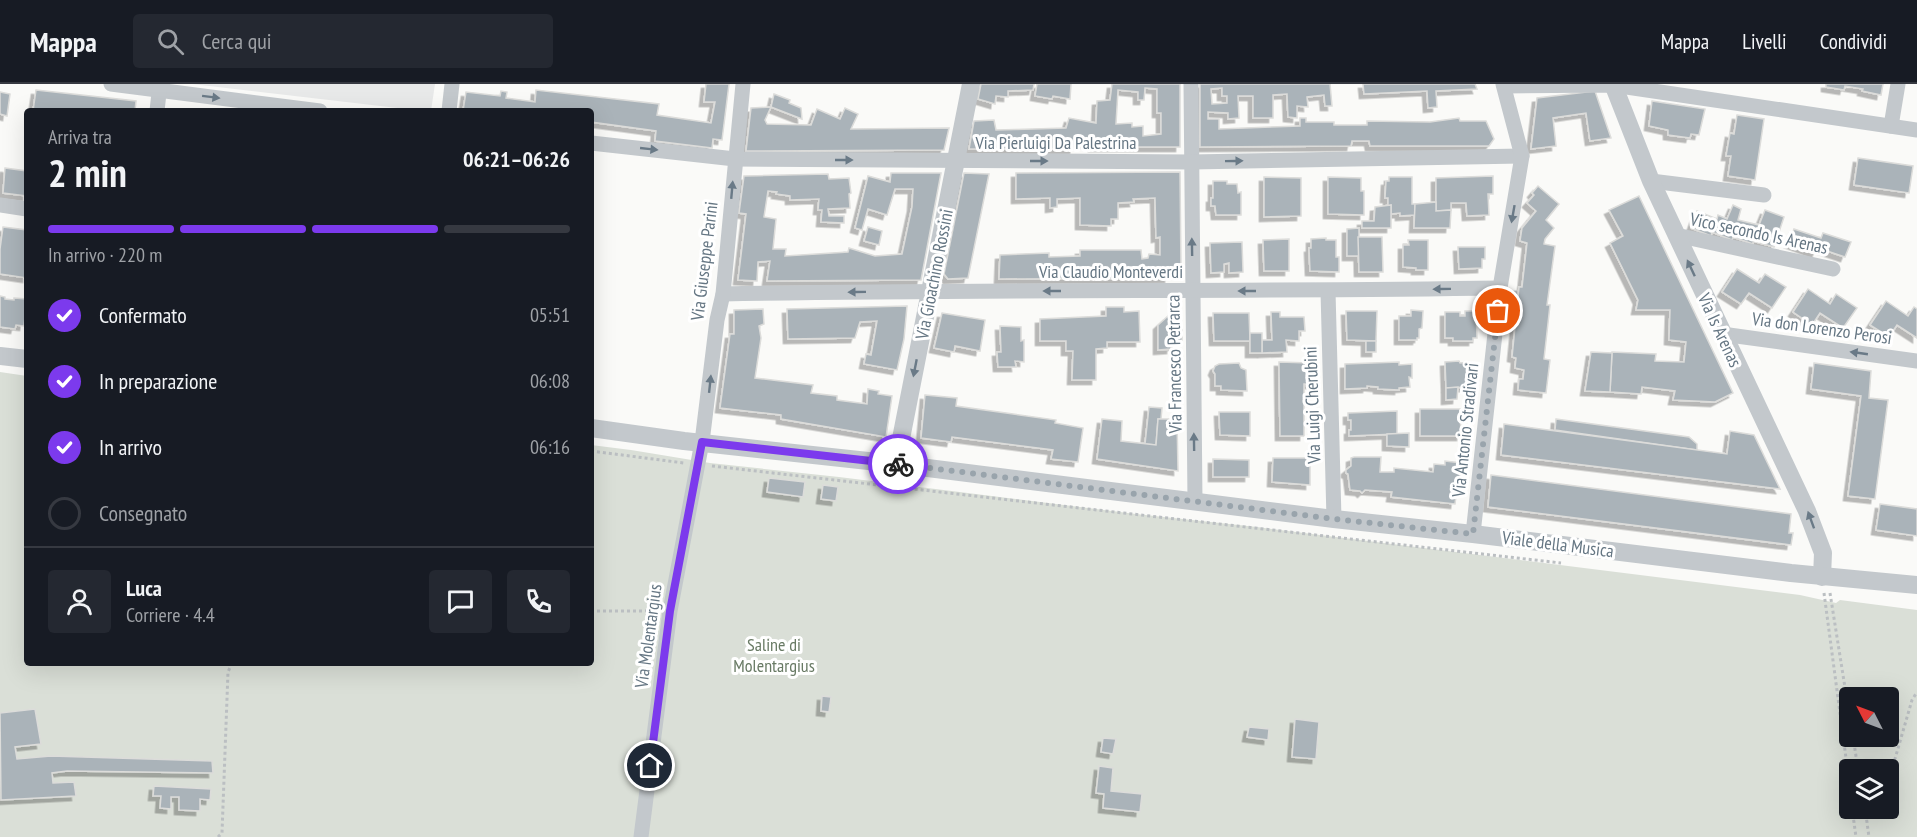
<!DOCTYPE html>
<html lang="it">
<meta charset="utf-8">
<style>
body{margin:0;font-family:"PT Sans Narrow",sans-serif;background:#242831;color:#f1f3f6;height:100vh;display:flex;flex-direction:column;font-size:22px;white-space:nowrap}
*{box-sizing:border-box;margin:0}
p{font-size:20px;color:#9ea1a6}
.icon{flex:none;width:33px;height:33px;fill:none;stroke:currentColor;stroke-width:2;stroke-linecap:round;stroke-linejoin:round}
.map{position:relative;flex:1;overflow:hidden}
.drawer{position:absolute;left:24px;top:24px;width:570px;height:558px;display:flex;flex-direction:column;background:#171b24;border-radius:6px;box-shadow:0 6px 24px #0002}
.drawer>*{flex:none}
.needle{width:39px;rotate:312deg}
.buttons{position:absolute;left:1839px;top:603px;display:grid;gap:12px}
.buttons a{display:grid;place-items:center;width:60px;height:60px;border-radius:6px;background:#171b24;box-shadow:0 6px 24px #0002;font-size:30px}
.pin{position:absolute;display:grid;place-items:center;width:51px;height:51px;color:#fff;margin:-26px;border:3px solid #fff;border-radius:50%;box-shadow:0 2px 6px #0007}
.courier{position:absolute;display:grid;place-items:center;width:60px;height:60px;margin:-30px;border:4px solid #7c3aed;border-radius:50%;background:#fff;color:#222;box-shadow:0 2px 8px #0007}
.overview em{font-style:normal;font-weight:800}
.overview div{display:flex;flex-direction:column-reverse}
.overview{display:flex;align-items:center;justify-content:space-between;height:102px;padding:0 24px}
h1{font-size:39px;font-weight:800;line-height:45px}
.bar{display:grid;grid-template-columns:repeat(4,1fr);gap:9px 6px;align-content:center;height:72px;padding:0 24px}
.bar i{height:8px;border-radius:4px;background:#363941}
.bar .current{background:#7c3aed}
.bar p{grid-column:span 4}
.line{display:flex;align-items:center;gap:15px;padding:0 24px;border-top:2px solid #363941}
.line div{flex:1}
.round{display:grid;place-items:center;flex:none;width:63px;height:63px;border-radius:6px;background:#242831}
ol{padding:0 24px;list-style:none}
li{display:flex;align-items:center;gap:18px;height:66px}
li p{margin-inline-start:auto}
li .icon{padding:6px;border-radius:50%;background:#7c3aed;color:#fff;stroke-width:4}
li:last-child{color:#9ea1a6}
li i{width:33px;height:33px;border:3px solid #363941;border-radius:50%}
header{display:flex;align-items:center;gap:36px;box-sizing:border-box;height:84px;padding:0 30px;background:#171b24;border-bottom:2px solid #363941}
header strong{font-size:28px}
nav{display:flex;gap:33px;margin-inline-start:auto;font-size:21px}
.search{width:420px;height:54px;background:#242831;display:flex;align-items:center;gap:15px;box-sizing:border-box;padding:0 21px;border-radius:6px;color:#9ea1a6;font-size:22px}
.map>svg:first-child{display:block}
</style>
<header>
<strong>Mappa</strong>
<div class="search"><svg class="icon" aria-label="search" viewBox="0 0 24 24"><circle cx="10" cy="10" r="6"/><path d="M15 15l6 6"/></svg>Cerca qui</div>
<nav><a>Mappa</a><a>Livelli</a><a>Condividi</a></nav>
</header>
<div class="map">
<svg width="1917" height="753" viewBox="0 0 1917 753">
<defs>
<filter id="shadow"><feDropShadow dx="-4.5" dy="4.5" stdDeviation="0" flood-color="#0004"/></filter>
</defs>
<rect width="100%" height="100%" fill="#fafaf8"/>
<path fill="#e8e9e9" d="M192 0H435L431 27H423Z"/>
<path fill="#dadfd7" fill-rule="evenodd" d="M0 288 27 292V579H591V361L631 366 710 379 839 393 1136 430 1257 443 1800 511 1836 519 1840 516 1917 526V753H0ZM1850 614H1888V652H1850ZM1850 686H1888V724H1850Z"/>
<g fill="#aab3b9" stroke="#dcdcda" stroke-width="1.5" fill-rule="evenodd" filter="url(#shadow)">
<path d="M706 0H729L722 56 713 55 712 64 655 57 656 47 591 38V27H463L466 8 500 12 501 7 507 8 506 14 535 18 536 6 659 20 657 31 711 39 715 18H704Z"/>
<path d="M981 0H1034L1033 6 1008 7V13L996 12 995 20 978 15Z"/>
<path d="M1037 0H1071L1070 15 1053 12 1052 15 1035 12Z"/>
<path d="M1112 0H1180V63H1093V61L1075 58 1074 65H969L974 37 994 36 996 46 1066 44 1069 34 1096 39 1097 17 1110 16ZM1145 4 1157 5V29H1161V50L1143 52V42L1132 43V39L1116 40 1118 6 1138 8V16H1144Z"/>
<path d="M1200 0H1330L1332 22H1325L1324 11 1307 13 1308 23 1297 22V34L1288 33 1287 10 1273 11V34H1253V12H1238L1239 34 1228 35V29L1208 28V35H1219V45L1300 42V34H1306V38H1334V41H1367V37L1430 38 1459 34 1460 37H1486L1494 55 1489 62H1370L1369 57H1352L1351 62 1200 63ZM1222 4V12H1227V19L1212 20 1211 5Z"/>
<path d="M1363 0H1475L1477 5 1436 7 1437 23 1428 24 1427 7 1364 10Z"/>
<path d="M1826 0H1883L1881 11 1862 7 1863 5 1845 2 1844 6 1826 3Z"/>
<path d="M36 6 136 17 135 27H33Z"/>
<path d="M1595 7 1611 54 1590 57 1586 29 1553 34 1556 62 1531 65 1537 14Z"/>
<path d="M0 8 10 10 7 32 0 30Z"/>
<path d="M774 10 790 16 789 19 801 24 802 35 771 23Z"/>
<path d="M1652 17 1705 25 1699 51 1691 50 1690 54 1668 51V46L1649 42Z"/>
<path d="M771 23 765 36 767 40 811 41 817 25 840 35 845 24 858 30 851 45 949 44 944 66 746 67 751 24Z"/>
<path d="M1737 31 1764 35 1755 96 1728 92 1731 72H1726L1730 49 1734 50Z"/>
<path d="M1858 74 1913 82 1909 109 1854 101Z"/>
<path d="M5 84 27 87V112L3 109Z"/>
<path d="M1180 88 1181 184 1168 185 1169 194 999 195 1000 171 1049 169V173L1080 172V166H1141L1142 175 1148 174 1149 170 1160 171V153L1156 154 1155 114 1133 115 1134 118 1118 119V135H1111V142L1080 141V114L1057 115V123L1050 124V114L1016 115V89Z"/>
<path d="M891 89H941L921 196 767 197 770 177 758 178 757 197 738 196 746 130 739 129 744 92 828 90 829 95 849 94 851 109 849 110 850 124 828 125 829 132H844V139L821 138 822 126H818L819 115 790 116V112L776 110 777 108 768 107 764 133 776 135 773 165H786L785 172 848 168 849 164 875 172 902 170 912 123 913 105H895L887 131 868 125 862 146 855 144 868 92 890 98Z"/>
<path d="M964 89 989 90 968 194 948 195 944 190Z"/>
<path d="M1493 92V110H1488L1489 131 1467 132 1466 119H1451V126L1436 127V94Z"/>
<path d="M1264 93 1301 94V132L1264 133Z"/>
<path d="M1328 93 1361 94V107H1364V131L1328 130Z"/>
<path d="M1389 93H1412V120H1415V131L1400 132V129L1391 130V121L1388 122V114H1385L1386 97H1389Z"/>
<path d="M1213 97H1227V100H1237L1238 109 1241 108V131H1216L1215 122H1211V114H1213Z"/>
<path d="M1538 102 1559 120 1546 136 1554 144 1545 155 1544 160 1555 162 1547 221H1550L1544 275 1550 276 1546 309 1518 306 1519 295H1523L1524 286 1515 284 1516 274 1512 273 1519 203H1522L1527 159 1520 157 1522 144 1536 127 1527 119 1534 111 1532 109Z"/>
<path d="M1639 112 1733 309 1715 318 1673 316 1675 307 1642 303 1641 310 1610 308 1612 268 1656 270 1655 277 1684 278 1686 258 1669 256 1670 226H1636L1638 216 1610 159 1623 152 1609 126Z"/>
<path d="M1436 118V127L1451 126 1450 144H1414L1415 120Z"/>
<path d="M1391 121V144H1362V137H1374L1375 123Z"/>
<path d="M1733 121 1741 125 1738 136 1759 141 1765 126 1784 133 1774 163 1753 157V160L1733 153 1732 156 1712 148 1711 152 1691 144 1697 127 1717 135 1718 131 1727 135Z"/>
<path d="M3 143 27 146V194L0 190V165Z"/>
<path d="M868 143 882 147 879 161 864 157Z"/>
<path d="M1359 144V172H1347V145Z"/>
<path d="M1794 145 1821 154 1823 149 1851 158 1845 173 1818 164 1816 169 1789 159Z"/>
<path d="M1358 153H1382L1383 188H1359Z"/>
<path d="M1326 154V156H1336V173H1339V188L1310 187 1309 164H1311V155Z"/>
<path d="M1289 155V187H1264L1263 156Z"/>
<path d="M1408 156H1428V186H1416V184L1403 183V161H1409Z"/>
<path d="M1242 158 1243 188 1229 189V179L1224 180V188L1211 189 1210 159Z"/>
<path d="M1458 163H1485V175H1482V184L1459 185Z"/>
<path d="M1737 185 1759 199 1765 190 1786 203 1772 224 1749 209 1741 220 1722 208Z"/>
<path d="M1808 205 1830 220 1836 210 1857 224 1843 244 1820 229 1812 241 1793 228Z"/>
<path d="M0 212 5 213V215L14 216V214L27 215 24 242 16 241 15 245 0 243Z"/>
<path d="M1886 217 1908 232 1914 223 1917 225V254L1897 241 1889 253 1870 241Z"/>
<path d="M907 222 904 255 897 286 864 280 866 270 871 271 877 237 860 238 855 254 788 255 787 225Z"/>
<path d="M1106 223H1124V228L1139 227 1140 258H1107V264L1096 265V296H1072L1073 267H1066V257H1040V235L1106 232Z"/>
<path d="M763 225 764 240 759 242 761 254 755 294 813 301 811 309 837 312V316L867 320 868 305 879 307 878 310 892 312 886 353 781 335V331L720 324 730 250H734V226Z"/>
<path d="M1411 226 1423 227 1422 244 1419 245V254H1417V256H1399V232H1411Z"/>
<path d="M1346 227H1377L1376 257 1347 256Z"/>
<path d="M1465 227H1476L1477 254H1473V257H1453V254H1445V228H1460V232H1465Z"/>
<path d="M1271 228H1280V233H1304L1305 247H1299V257L1286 256 1287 268 1262 269V256H1272Z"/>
<path d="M942 229 985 236 980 267 955 262 954 268 934 264Z"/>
<path d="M1213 229H1249L1250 257H1214Z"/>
<path d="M1168 232 1175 238 1174 240 1178 245H1182V261L1171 262V265L1158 266V241Z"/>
<path d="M1000 242 1021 243V257L1024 256V278L1015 277 1016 283H998L997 268H1001Z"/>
<rect x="1250" y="249" width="12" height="20"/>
<rect x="1366" y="257" width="10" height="11"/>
<path d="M1591 268 1612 269 1610 308 1585 307Z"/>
<path d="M1459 277 1460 279 1471 278 1472 295H1468V303L1446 304 1445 278Z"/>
<path d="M1279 278 1310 279V300H1304V352H1280Z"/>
<path d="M1399 278V281L1412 280V294L1409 293 1410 303 1399 304V306L1378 305V303L1367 302V304L1345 305V280Z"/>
<path d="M1239 279 1241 284 1246 286 1247 307 1221 306V302H1215V290L1213 287 1215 282 1219 280Z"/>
<path d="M1814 279 1871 287 1869 314 1888 316 1875 415 1848 412 1861 312 1811 305Z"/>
<path d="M1458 303 1457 315 1446 316V304Z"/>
<path d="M925 311 957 314 956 322 1056 336 1055 339 1083 344 1078 378 1051 375 1053 366 952 353 951 358 921 354Z"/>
<path d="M1149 323 1162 324 1161 335H1158L1156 361 1145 360Z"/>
<path d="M1420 325H1460L1461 352H1420Z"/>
<path d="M1397 327V350L1349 352V346H1351V336H1348V329Z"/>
<path d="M1219 328H1250V352L1220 351Z"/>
<path d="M1102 335 1122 337 1121 357 1156 361 1158 335H1177L1178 387 1097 375Z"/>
<path d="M1556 335 1689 353 1697 360V366L1555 346Z"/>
<path d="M1504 340 1727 370 1730 347 1754 351 1780 405 1501 371Z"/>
<path d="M1409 349V363L1387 362V350Z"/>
<path d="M1354 373H1381L1380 388H1394V384L1433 388 1434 380 1445 381V377L1462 379 1458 412H1456L1455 420 1391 413 1392 408 1365 406 1362 409 1360 407 1350 406 1348 390 1346 389V386L1351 382V374Z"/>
<path d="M1273 374H1310V401L1272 398Z"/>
<path d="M1213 375 1249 376V393H1213Z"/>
<path d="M1491 391 1791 430 1789 449H1793L1791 461 1488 423Z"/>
<path d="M769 394 805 398 803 413 767 408Z"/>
<path d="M823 401 838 403 836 417 821 415Z"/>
<path d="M1880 420 1917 425V452L1876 446Z"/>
<path d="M822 612 831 613 829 628 821 627Z"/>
<path d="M35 625 41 660 15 663 17 675 51 672 212 677 213 689 67 687 52 689 53 699 74 698 76 712 1 716 0 629Z"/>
<path d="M1295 635 1319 638 1316 675 1292 673Z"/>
<path d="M1249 643 1269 645 1268 656 1247 653Z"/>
<path d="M1103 654 1116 655 1113 670 1101 668Z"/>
<path d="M1099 682 1113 684 1111 707 1142 710 1140 728 1103 724 1104 710 1096 709Z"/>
<path d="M154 702 211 705 210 716 200 715V727L179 726V713H171V725L160 724 161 712H153Z"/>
</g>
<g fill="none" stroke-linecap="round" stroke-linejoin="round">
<g stroke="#bbbfc2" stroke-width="3" stroke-dasharray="3 3" stroke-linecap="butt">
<path d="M591 367 684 379"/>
<path d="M712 382 1561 479"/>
<path d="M1824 509 1850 704"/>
<path d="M1830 509 1850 635"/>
<path d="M591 527H656"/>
<path d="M1853 652 1858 686"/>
<path d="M1888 699 1912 616 1917 608"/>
<path d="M1852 724 1856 753"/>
<path d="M1865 724 1869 753"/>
<path d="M218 753 222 749 228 588 232 579"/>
</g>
<g stroke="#c3c8cc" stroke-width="15">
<path d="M111 0 320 27"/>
<path d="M1191 0 1195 417"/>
<path d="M1504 2 1613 1 1917 46"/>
<path d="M157 27 160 0"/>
<path d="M449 27 452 0"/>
<path d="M1891 42 1898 0"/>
<path d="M591 59 735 75 1191 78 1522 72"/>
<path d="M1651 97 1764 111"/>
<path d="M0 121 27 125"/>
<path d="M1676 151 1833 185"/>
<path d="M1328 207 1334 435"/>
<path d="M723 210C982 205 1241 208 1500 204"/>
<path d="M1722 250 1917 277"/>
<path d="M1473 450 1500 204 1522 72 1503 0"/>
<path d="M641 753 670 527 702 358 717 236 723 210 743 0"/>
</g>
<g stroke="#c3c8cc" stroke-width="18">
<path d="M1613 0 1651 97 1807 427 1823 469 1822 493"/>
<path d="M0 272 27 275"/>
<path d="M591 344 684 357 896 380 1334 435 1473 450 1791 489 1917 501"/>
<path d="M896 380 971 0"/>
</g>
</g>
<defs><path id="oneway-solid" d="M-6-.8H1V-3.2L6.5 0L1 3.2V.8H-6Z" transform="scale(1.5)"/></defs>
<g fill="#6a7a87">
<use href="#oneway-solid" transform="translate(211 13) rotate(7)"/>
<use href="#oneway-solid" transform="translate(649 65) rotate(6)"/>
<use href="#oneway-solid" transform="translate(844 76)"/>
<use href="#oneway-solid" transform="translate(1039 77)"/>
<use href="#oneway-solid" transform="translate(1234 77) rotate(-1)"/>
<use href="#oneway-solid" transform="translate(732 106) rotate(-85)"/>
<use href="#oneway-solid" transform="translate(1513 130) rotate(100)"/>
<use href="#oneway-solid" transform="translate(1192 163) rotate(-91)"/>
<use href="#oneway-solid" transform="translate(1691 184) rotate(-115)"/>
<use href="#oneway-solid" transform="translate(1442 205) rotate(179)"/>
<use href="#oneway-solid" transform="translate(1052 207) rotate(-180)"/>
<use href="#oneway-solid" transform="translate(1247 207) rotate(-180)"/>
<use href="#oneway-solid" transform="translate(857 208) rotate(179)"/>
<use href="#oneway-solid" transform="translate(1859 269) rotate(-172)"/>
<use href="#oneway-solid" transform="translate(915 284) rotate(101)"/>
<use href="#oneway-solid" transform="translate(710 300) rotate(-84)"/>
<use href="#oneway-solid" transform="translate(1194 358) rotate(-91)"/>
<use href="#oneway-solid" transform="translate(1811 436) rotate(-110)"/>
</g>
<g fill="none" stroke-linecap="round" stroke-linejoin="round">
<path stroke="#99a4ac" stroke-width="6" stroke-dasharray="0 10.8" d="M898 380 1334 435 1473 450 1498 227"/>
<path stroke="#7c3aed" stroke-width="8" d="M650 682 670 527 702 358 898 380"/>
</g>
<g text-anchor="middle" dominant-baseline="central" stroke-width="6" stroke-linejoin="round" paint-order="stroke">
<g font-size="18" fill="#657683" stroke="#fff">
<text x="1056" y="58">Via Pierluigi Da Palestrina</text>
<text transform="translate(1759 149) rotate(12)">Vico secondo Is Arenas</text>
<text transform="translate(704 177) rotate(-83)">Via Giuseppe Parini</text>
<text x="1111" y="187">Via Claudio Monteverdi</text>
<text transform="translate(934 190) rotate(-79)">Via Gioachino Rossini</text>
<text transform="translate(1822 244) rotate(8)">Via don Lorenzo Perosi</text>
<text transform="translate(1720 246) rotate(65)">Via Is Arenas</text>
<text transform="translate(1174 280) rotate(-91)">Via Francesco Petrarca</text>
<text transform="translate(1312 321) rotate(-92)">Via Luigi Cherubini</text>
<text transform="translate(1465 346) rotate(-84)">Via Antonio Stradivari</text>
<text transform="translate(1558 460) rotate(7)">Viale della Musica</text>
<text transform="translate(648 552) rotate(-82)">Via Molentargius</text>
</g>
<g font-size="18" fill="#687a64" stroke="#fff">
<text x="774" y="560">Saline di<tspan x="774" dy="21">Molentargius</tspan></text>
</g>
</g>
</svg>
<div class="buttons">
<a><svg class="needle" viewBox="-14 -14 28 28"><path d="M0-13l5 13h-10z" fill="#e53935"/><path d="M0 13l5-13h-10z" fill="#9ea1a6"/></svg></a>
<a><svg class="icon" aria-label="layers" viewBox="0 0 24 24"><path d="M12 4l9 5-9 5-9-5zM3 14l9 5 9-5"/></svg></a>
</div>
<div class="pin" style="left:1498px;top:227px;background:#ea580c"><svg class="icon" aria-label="bag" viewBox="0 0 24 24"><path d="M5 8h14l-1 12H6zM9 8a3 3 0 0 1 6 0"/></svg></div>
<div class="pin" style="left:650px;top:682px;background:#1f2937"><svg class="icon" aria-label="home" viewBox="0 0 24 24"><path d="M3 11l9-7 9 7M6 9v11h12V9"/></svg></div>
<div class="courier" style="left:898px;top:380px"><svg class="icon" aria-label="bike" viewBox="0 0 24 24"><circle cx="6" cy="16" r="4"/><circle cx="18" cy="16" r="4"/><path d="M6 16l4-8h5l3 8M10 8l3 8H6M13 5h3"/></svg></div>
<section class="drawer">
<div class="overview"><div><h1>2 min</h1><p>Arriva tra</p></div><em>06:21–06:26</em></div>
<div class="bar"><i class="current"></i><i class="current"></i><i class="current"></i><i></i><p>In arrivo · 220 m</p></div>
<ol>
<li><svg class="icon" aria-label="check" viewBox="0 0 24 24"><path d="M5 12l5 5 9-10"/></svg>Confermato<p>05:51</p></li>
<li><svg class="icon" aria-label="check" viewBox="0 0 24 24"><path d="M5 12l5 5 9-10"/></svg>In preparazione<p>06:08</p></li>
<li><svg class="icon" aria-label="check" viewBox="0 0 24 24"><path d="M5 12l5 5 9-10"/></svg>In arrivo<p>06:16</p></li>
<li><i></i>Consegnato</li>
</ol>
<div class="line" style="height:108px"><a class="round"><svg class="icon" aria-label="person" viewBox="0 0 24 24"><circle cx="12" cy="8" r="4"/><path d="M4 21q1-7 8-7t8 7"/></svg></a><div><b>Luca</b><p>Corriere · 4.4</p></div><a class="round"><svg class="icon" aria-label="chat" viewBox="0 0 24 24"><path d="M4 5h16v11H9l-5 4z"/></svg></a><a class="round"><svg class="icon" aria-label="phone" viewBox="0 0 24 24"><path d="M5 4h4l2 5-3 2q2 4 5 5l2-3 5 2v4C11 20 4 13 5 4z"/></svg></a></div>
</section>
</div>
